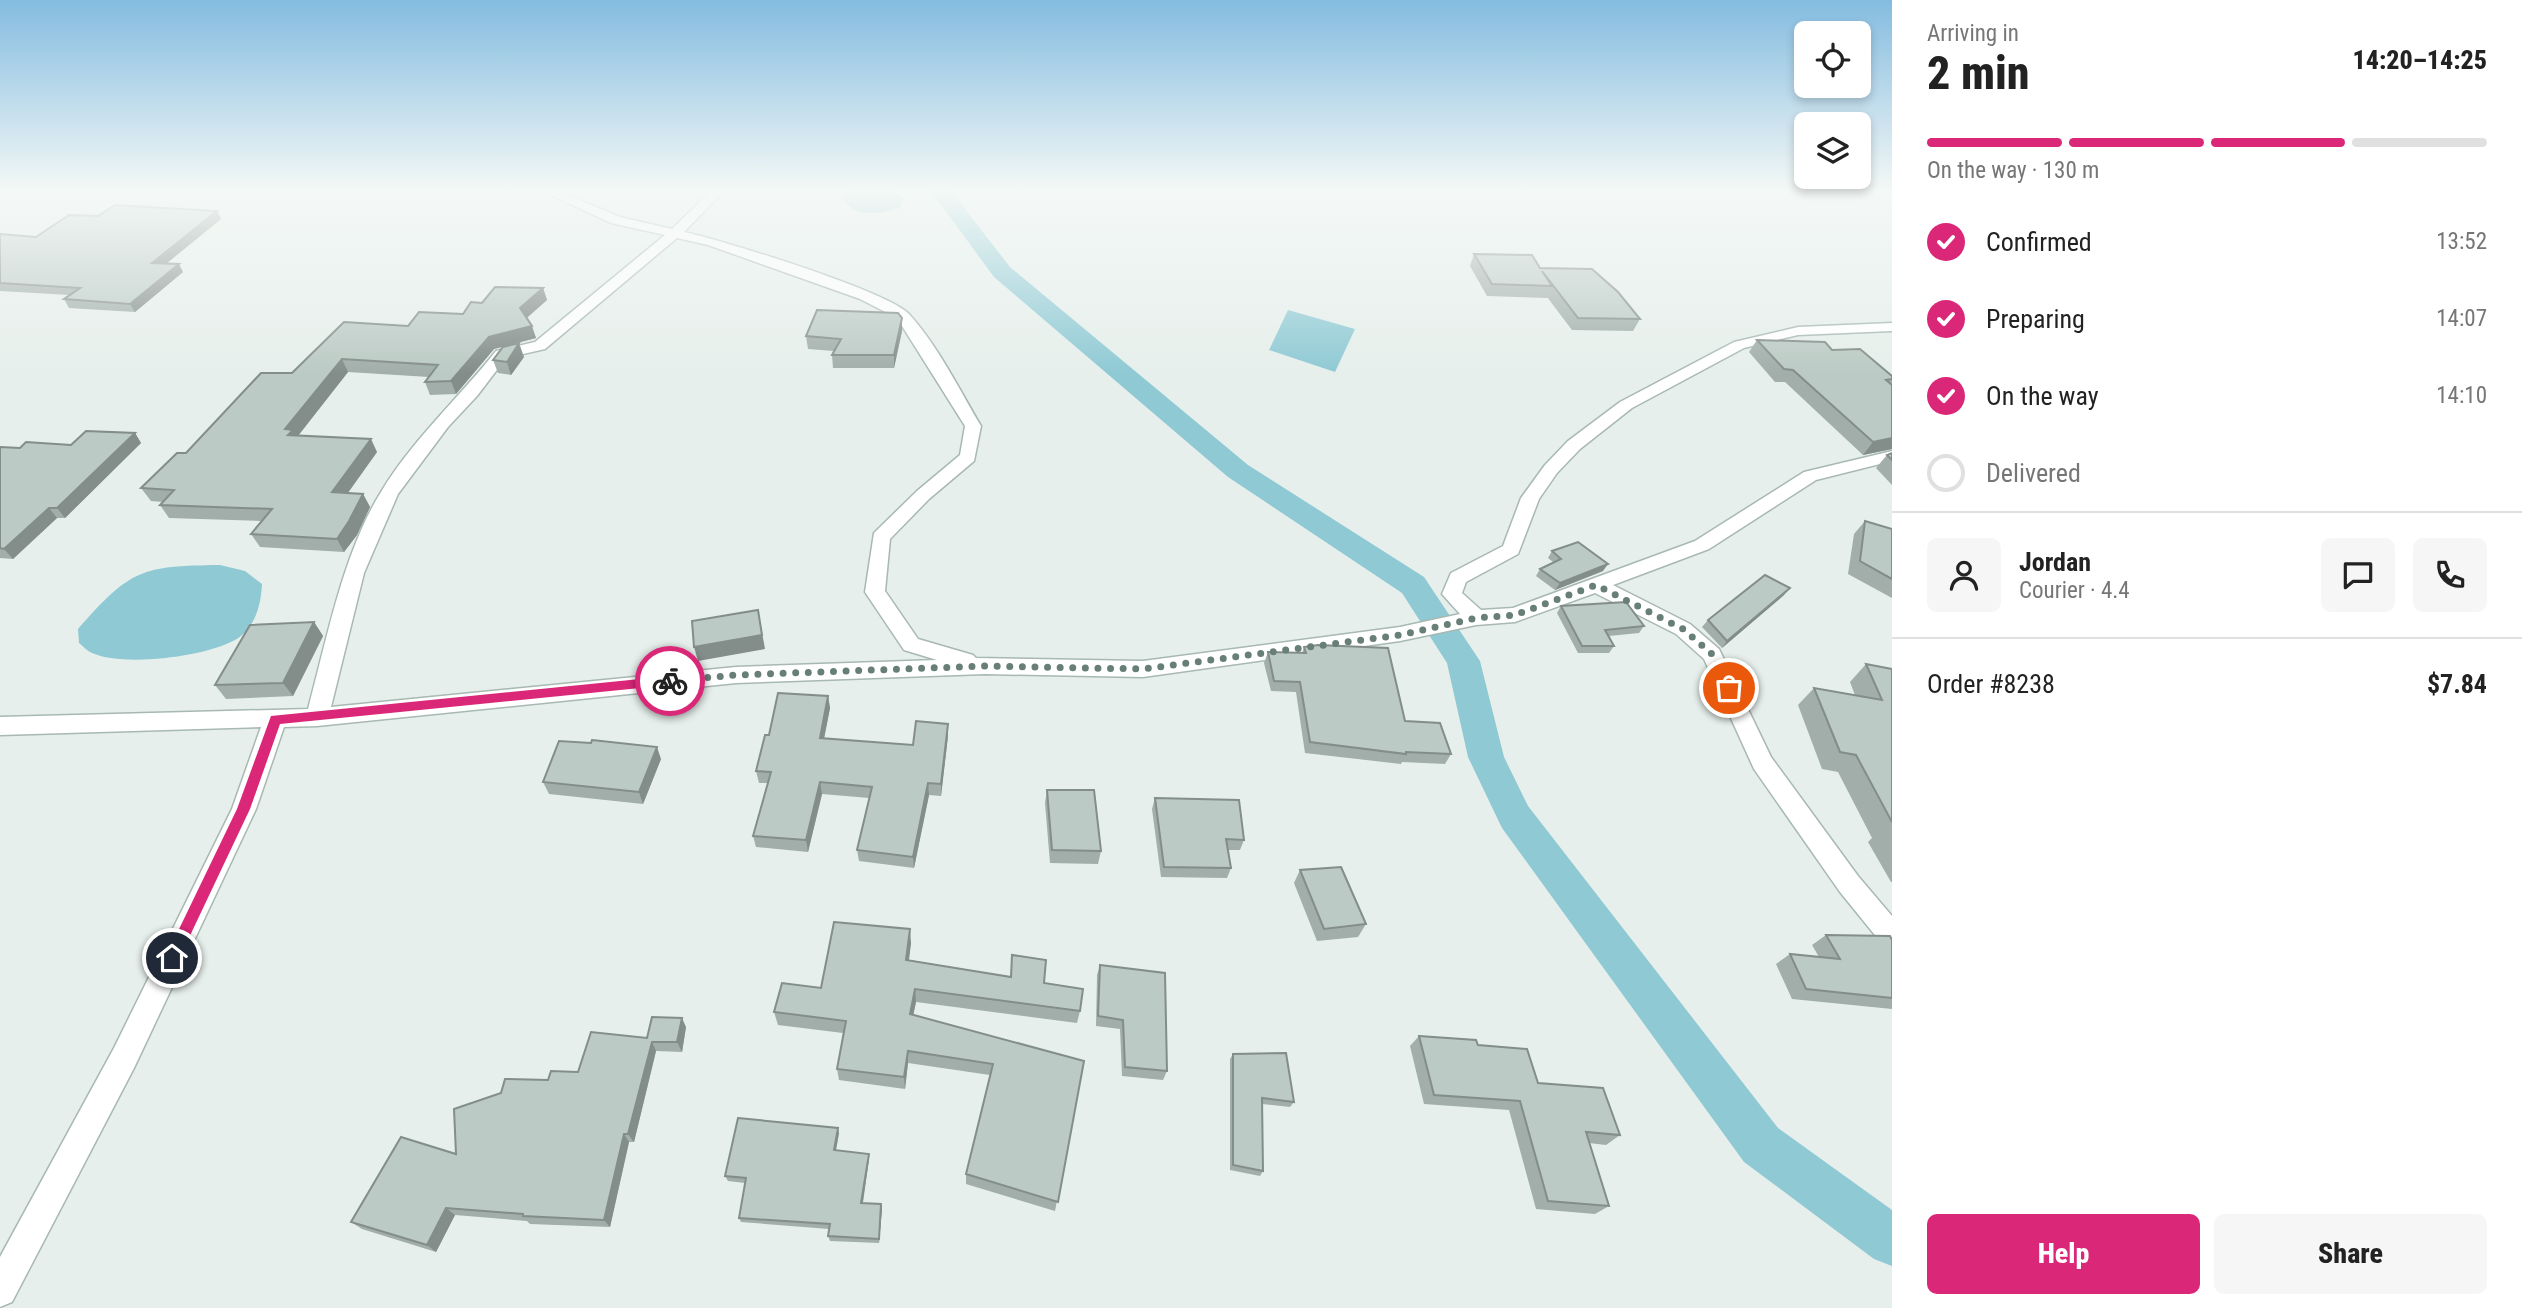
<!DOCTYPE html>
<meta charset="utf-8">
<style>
body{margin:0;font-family:"Roboto Condensed",sans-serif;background:#f6f6f6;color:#222;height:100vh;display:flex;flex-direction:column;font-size:26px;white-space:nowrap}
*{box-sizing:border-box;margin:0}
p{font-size:23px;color:#767676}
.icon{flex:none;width:38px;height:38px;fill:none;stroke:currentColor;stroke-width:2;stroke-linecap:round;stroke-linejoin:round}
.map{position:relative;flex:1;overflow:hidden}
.drawer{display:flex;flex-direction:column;background:#fff;width:630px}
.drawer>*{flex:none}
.buttons{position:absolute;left:1794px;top:21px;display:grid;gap:14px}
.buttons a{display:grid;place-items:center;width:77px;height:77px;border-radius:10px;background:#fff;box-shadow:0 4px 10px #0003;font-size:35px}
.pin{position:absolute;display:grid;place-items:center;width:60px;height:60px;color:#fff;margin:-30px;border:4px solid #fff;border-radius:50%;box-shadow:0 2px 7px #0007}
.courier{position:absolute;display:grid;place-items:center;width:70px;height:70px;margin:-35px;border:5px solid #db2777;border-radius:50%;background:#fff;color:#222;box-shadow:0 2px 9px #0007}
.overview em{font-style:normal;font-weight:800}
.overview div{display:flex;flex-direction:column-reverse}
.overview{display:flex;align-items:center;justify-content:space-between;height:119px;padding:0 35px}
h1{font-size:46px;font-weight:800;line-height:52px}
.bar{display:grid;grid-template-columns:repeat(4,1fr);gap:10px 7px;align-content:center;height:84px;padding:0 35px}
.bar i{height:9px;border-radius:5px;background:#e0e0e0}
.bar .active{background:#db2777}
.bar p{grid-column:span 4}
.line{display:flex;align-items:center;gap:18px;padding:0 35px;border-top:2px solid #e0e0e0}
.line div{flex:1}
.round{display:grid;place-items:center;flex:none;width:74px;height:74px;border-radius:10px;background:#f6f6f6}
ol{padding:0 35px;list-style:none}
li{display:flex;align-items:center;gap:21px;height:77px}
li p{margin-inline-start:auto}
li .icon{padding:7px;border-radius:50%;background:#db2777;color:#fff;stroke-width:4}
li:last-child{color:#767676}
li i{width:38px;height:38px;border:4px solid #e0e0e0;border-radius:50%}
.action{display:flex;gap:14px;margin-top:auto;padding:14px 35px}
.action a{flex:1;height:80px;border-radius:10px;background:#db2777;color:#fff;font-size:28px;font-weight:800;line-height:80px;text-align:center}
.action a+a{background:#f6f6f6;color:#222}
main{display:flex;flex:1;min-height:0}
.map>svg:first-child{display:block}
</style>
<main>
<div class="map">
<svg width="1892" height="1308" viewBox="0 0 1892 1308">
<rect width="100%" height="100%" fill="#e6efeb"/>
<g fill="#8ec9d4">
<path d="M852 191H894L904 199 899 208C879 214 854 219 842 197Z"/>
<path d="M1288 310 1355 329 1335 372 1269 350Z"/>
<path d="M220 565 245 571 262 584C261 605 255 629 235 640 205 657 123 667 92 653 87 651 83 646 79 643L78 629C131 569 141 566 220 565Z"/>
</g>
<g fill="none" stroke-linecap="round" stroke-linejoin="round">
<path fill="#8ec9d4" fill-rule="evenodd" d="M931 191H951L1010 267 1248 465 1424 577 1480 661 1504 757 1528 806 1778 1128 1892 1210V1266L1874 1259 1744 1162 1502 828 1468 757 1447 663 1402 593 1228 477 994 277Z"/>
<g stroke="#a8b8b2" stroke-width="3">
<path id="minor" d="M542 191H558L620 217 672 229 711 191H724L684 232C722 240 887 291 909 314 938 346 959 389 981 426L974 461 929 499 890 539 885 591 918 639 973 655 976 658 1143 661 1400 627 1460 614 1442 594 1451 573 1503 546 1521 498 1545 465 1568 441 1620 402 1734 342 1798 327 1892 323V331L1798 335 1744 348 1632 408 1580 449 1557 473 1539 499 1518 554 1466 582 1462 593 1481 610 1513 608 1695 541 1804 472 1892 451V461L1816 480 1709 549 1613 585 1690 624 1719 649 1771 757 1858 876 1892 916V948L1883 945 1840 892 1754 769 1704 659 1676 634 1595 593 1515 622 1476 625 1400 641 1143 677 985 674 736 683 317 726 284 727 256 809 134 1068 12 1302 0 1307V1257L114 1048 232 809 261 727 0 735V717L308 709C327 639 343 553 381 492 412 440 459 398 496 351L535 342 665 235 611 223ZM677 238 708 245 860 299 897 318 965 426 960 455 917 491 874 533 865 592 904 650 937 660 736 667 331 707 364 573 398 494 448 427 477 396 506 358 545 349Z"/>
</g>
<use href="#minor" fill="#fff" fill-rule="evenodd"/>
</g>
<g fill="#a1aea9">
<path d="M217 211 221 219 166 264 183 272 135 312 69 308 64 299 70 295 0 291V234L36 237 98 216Z"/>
<path d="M1474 254 1640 319 1633 331 1572 330 1547 297V298L1487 296 1470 266Z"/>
<path d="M543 288 547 300 527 318 536 338 494 349 456 394 430 395 425 382 429 377 348 372 298 436 377 452 348 493 363 494 370 507 357 535 344 552 260 547 251 534 262 521 169 518 160 505 163 502 151 501 141 488 292 373 408 326 463 314 482 303Z"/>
<path d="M902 331 894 368H833L832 355 834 351 808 349 806 336Z"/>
<path d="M1757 340 1832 350 1892 376V449L1863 455 1785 382H1775L1749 352Z"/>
<path d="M524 357 511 375 498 373 493 360Z"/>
<path d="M135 433 141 443 65 518H57L13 559 0 558V447L20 448 71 445Z"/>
<path d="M1892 453V485L1876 468 1887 455Z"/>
<path d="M1865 521 1892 529V598L1848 574 1854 534Z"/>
<path d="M1552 551 1603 571 1555 590 1536 576 1540 569 1553 562 1548 558Z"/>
<path d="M1784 595 1722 648 1702 627 1708 620Z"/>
<path d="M1561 606 1644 626 1639 633 1609 636 1614 646 1609 653H1578L1557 613Z"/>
<path d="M314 622 323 636 293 696 226 699 215 685Z"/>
<path d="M1304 647 1451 754 1445 764 1402 762 1401 764 1305 753 1296 692 1271 691 1264 663 1268 652 1302 653Z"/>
<path d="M1866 664 1892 669V882H1891L1868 842 1872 838 1838 772 1822 769 1798 705 1814 688 1855 695 1850 682Z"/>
<path d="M828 696 830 708 824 738 913 745 948 736 941 796 929 795 914 868 859 861 857 850 869 798 822 794 808 852 756 847 753 836 768 783H759L756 771 769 735Z"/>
<path d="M661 759 643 804 549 794 543 782Z"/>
<path d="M1047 790 1101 851 1098 864 1050 863 1045 803Z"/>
<path d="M1155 798 1244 840 1240 850H1228L1231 868 1227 878 1161 877 1152 809Z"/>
<path d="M1300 870 1366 924 1358 937 1317 941 1294 883Z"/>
<path d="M1826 935 1892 940V1009L1792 999 1776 964 1790 954 1819 957 1812 945Z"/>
<path d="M911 943 909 960 1044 983 1080 1011 1077 1023 916 1002 913 1015 1084 1061 1055 1211 966 1184V1174L990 1075 908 1063 905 1089 839 1080 837 1069 843 1033 778 1025 774 1012Z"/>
<path d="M1100 965 1167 1071 1163 1080 1122 1076 1120 1029 1096 1026 1097 975Z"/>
<path d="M686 1027 682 1052 656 1051 634 1142H629L610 1227 530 1224 527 1221 455 1215 436 1252 362 1229 351 1222 456 1154 548 1080 578 1072 647 1038Z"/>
<path d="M1419 1036 1478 1045 1620 1135 1606 1145 1589 1143 1609 1206 1595 1214 1536 1209 1509 1110 1424 1104 1410 1046Z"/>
<path d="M1233 1054 1294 1102 1290 1107 1262 1104 1263 1171 1260 1176 1230 1170V1059Z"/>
<path d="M839 1133 836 1150 869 1159 863 1203 881 1204 882 1208 879 1243 830 1241 828 1236 829 1229 741 1222 739 1218 745 1183 728 1181 725 1176Z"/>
</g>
<g fill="#838d89">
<path d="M217 211 221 219 157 271 152 263Z"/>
<path d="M179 264 183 272 135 312 130 304Z"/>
<path d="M543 288 547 300 524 320 520 308Z"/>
<path d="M902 318V331L894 368V355Z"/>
<path d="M532 326 536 338 494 349 456 394 451 381 489 337Z"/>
<path d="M519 343 524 357 511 375 507 362Z"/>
<path d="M342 359 348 372 297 437 288 435 285 429Z"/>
<path d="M135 433 141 443 65 518 57 508Z"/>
<path d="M1892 438V449L1863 455 1873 442Z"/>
<path d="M371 439 377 452 339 505 332 492Z"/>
<path d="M363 494 370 507 357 535 344 552 337 539Z"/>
<path d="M49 508 57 518 13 559 4 549Z"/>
<path d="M1608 564 1603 571 1555 590 1560 583Z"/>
<path d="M1790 588 1784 595 1722 648 1727 641Z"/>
<path d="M758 610 765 649 698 661 694 647Z"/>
<path d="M314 622 323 636 293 696 283 683Z"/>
<path d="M828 696 830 708 822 749 820 738Z"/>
<path d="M948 724V736L941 796V784Z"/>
<path d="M657 747 661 759 643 804 639 792Z"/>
<path d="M820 782 822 794 808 852 806 840Z"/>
<path d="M928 783 929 795 914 868 913 857Z"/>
<path d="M910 929 911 943 907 973 906 960Z"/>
<path d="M915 989 916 1002 911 1026 910 1014Z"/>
<path d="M682 1018 686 1027 682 1052 677 1042Z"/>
<path d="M652 1042 656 1051 634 1142 628 1134Z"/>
<path d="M908 1051V1063L905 1089 904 1077Z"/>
<path d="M838 1128 839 1133 835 1155 834 1150Z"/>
<path d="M624 1134 629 1142 610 1227 604 1220Z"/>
<path d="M869 1154V1159L862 1207 861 1203Z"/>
<path d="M881 1204 882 1208 879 1243V1239Z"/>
<path d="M446 1208 455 1215 436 1252 427 1245Z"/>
</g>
<g fill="#bbcac4" stroke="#838d89" stroke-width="2">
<path d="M115 205 217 211 152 263 179 264 130 304 64 299 80 288 0 283V234L36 237 69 215 98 216Z"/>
<path d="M1474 254 1532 255 1540 268 1592 269 1618 292 1640 319 1578 318 1542 271 1552 286 1492 284Z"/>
<path d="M495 287 543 288 520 308 532 326 489 337 451 381 425 382 438 365 342 359 285 429 293 430 288 435 371 439 332 492 363 494 349 521 337 539 251 534 272 509 160 505 174 490 141 488 177 453H186L261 373H292L344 322 408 326 419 312 463 314 471 302 482 303Z"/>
<path d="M817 310 898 313 902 318 894 355H832L841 339 806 336Z"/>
<path d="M1757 340 1825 342 1832 350 1860 349 1892 376V379L1886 380 1892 385V438L1873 442 1793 370 1784 369Z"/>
<path d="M519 343 507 362 493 360 503 347Z"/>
<path d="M86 431 135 433 57 508H49L4 549 0 548V447L20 448 26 442 71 445Z"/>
<path d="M1892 453V460L1887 455Z"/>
<path d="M1865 521 1892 529V579L1860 561Z"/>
<path d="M1578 542 1608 564 1560 583 1540 569 1561 559 1552 551Z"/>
<path d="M1765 575 1790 588 1727 641 1708 620Z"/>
<path d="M1626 602 1644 626 1605 630 1614 646H1582L1561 606Z"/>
<path d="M758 610 762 635 694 647 692 621Z"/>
<path d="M314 622 283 683 215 685 250 625Z"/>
<path d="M1318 645 1388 648 1405 721 1440 723 1451 754 1406 752V754L1310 742 1300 682 1274 681 1268 652 1306 653 1304 647Z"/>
<path d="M1866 664 1892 669V822L1856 755 1840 752 1814 688 1882 700Z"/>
<path d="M778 693 828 696 820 738 913 745 916 721 948 724 941 784 928 783 913 857 857 850 872 787 820 782 806 840 753 836 771 772 756 771 765 735H769Z"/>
<path d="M592 740 657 747 639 792 543 782 559 741 591 743Z"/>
<path d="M1047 790H1094L1101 851 1052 850Z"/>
<path d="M1155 798 1239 800 1244 840 1226 839 1231 868 1164 867Z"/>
<path d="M1341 867 1366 924 1324 929 1300 870Z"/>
<path d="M834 922 910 929 906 960 1011 977 1012 955 1046 960 1044 983 1083 989 1080 1011 915 989 910 1014 1084 1061 1058 1202 966 1174 993 1064 908 1051 904 1077 837 1069 846 1021 774 1012 782 983 821 988Z"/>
<path d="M1826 935 1890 936 1892 940V998L1806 989 1790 954 1840 959Z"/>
<path d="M1100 965 1165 973 1167 1071 1125 1067 1123 1020 1098 1016Z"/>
<path d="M652 1017 682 1018 677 1042H652L628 1134H624L604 1220 523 1216V1214L446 1208 427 1245 351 1222 401 1137 456 1154 454 1109 501 1093 505 1079 548 1080 551 1071 578 1072 591 1032 647 1038Z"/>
<path d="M1419 1036 1476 1040 1478 1045 1527 1049 1538 1083 1603 1088 1620 1135 1586 1132 1609 1206 1548 1201 1520 1101 1434 1095Z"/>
<path d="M1286 1053 1294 1102 1262 1098 1263 1171 1233 1165V1054Z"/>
<path d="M738 1118 838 1128 834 1150 869 1154 861 1203 881 1204 879 1239 828 1236 830 1224 739 1218 746 1178 725 1176Z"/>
</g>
<linearGradient id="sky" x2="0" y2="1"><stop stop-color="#84bce0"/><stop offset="0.51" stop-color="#f4f8f6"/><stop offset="1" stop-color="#f4f8f6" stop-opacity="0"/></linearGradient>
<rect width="1892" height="374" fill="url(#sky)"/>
<path fill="#db2777" d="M670 676 676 681 670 685 280 724 250 809 177 963H167L165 958 167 954 237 809 271 716Z"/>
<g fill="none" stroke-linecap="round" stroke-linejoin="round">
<path stroke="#687f78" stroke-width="7" stroke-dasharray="0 12.6" d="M670 681 736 675 985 666 1143 669 1400 635 1476 618 1515 615 1596 585 1683 629 1712 654 1729 688"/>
</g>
</svg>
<div class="buttons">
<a><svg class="icon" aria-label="locate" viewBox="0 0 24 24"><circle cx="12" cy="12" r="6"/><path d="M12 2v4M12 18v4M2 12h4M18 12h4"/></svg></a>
<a><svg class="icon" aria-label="layers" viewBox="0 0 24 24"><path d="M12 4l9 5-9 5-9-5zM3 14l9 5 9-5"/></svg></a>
</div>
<div class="pin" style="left:1729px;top:688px;background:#ea580c"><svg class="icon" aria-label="bag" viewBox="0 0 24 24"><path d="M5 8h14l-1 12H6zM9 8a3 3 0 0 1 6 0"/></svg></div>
<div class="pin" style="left:172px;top:958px;background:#1f2937"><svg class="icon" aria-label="home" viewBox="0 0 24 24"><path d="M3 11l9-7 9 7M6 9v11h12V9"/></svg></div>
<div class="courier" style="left:670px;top:681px"><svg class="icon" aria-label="bike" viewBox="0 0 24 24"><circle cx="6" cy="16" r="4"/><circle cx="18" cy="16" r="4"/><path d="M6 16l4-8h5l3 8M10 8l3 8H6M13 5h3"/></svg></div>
</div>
<section class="drawer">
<div class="overview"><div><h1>2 min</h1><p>Arriving in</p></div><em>14:20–14:25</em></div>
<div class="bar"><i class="active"></i><i class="active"></i><i class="active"></i><i></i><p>On the way · 130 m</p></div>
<ol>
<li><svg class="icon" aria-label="check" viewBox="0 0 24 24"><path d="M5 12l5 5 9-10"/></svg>Confirmed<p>13:52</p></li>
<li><svg class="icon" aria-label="check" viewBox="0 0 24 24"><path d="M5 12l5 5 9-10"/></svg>Preparing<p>14:07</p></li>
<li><svg class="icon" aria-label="check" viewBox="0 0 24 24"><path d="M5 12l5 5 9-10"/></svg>On the way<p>14:10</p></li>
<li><i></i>Delivered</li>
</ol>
<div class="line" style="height:126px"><a class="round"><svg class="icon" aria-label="person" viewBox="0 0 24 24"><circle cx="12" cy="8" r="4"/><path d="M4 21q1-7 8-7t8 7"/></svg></a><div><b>Jordan</b><p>Courier · 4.4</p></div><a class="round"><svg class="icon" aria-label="chat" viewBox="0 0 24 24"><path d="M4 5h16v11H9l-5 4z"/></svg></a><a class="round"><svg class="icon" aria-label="phone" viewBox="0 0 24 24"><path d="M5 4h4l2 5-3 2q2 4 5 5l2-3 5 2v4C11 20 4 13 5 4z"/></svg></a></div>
<div class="line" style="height:91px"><div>Order #8238</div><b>$7.84</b></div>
<div class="action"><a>Help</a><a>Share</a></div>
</section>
</main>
